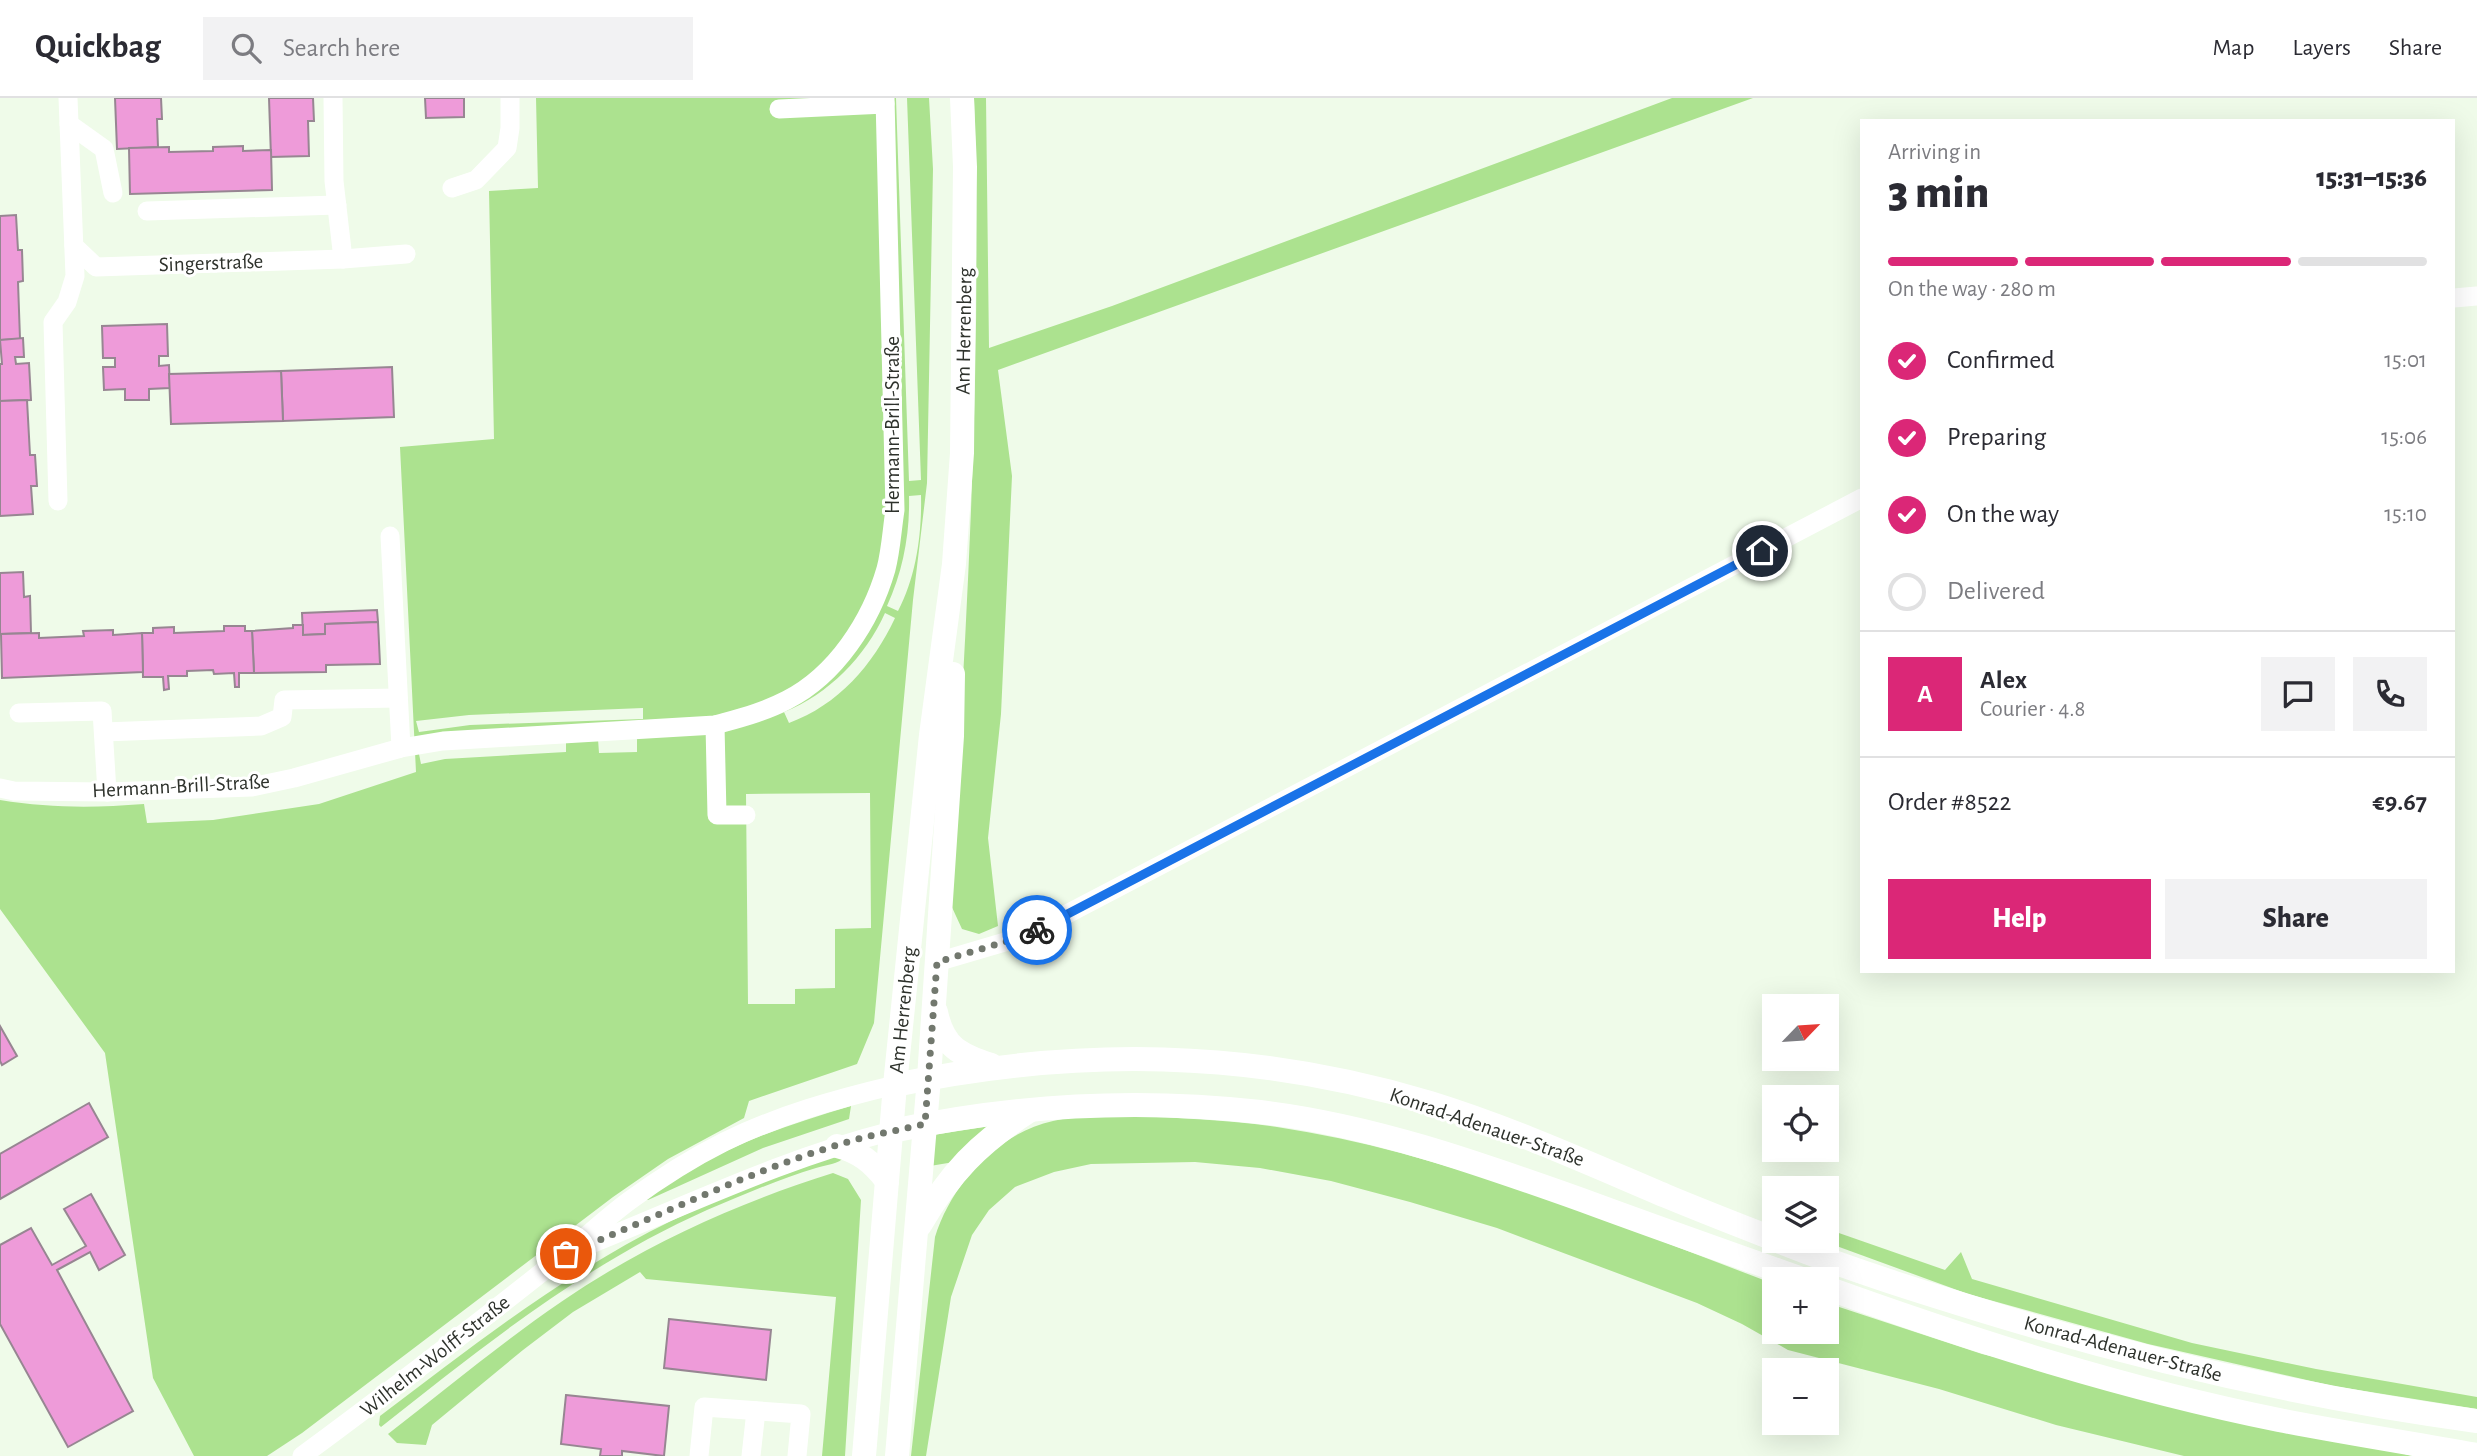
<!DOCTYPE html>
<meta charset="utf-8">
<style>
body{margin:0;font-family:"Alegreya Sans",sans-serif;background:#f2f2f3;color:#2b2b33;height:100vh;display:flex;flex-direction:column;font-size:26px;white-space:nowrap}
*{box-sizing:border-box;margin:0}
p{font-size:23px;color:#7c7c81}
.icon{flex:none;width:38px;height:38px;fill:none;stroke:currentColor;stroke-width:2;stroke-linecap:round;stroke-linejoin:round}
.map{position:relative;flex:1;overflow:hidden}
.panel{position:absolute;left:1860px;top:21px;width:595px;height:854px;display:flex;flex-direction:column;background:#fff;border-radius:0px;box-shadow:0 7px 28px #0002}
.panel>*{flex:none}
.needle{width:46px;rotate:65deg}
.controls{position:absolute;left:1762px;top:896px;display:grid;gap:14px}
.controls a{display:grid;place-items:center;width:77px;height:77px;border-radius:0px;background:#fff;box-shadow:0 7px 28px #0002;font-size:35px}
.pin{position:absolute;display:grid;place-items:center;width:60px;height:60px;color:#fff;margin:-30px;border:4px solid #fff;border-radius:50%;box-shadow:0 2px 7px #0007}
.courier{position:absolute;display:grid;place-items:center;width:70px;height:70px;margin:-35px;border:5px solid #1a73e8;border-radius:50%;background:#fff;color:#222;box-shadow:0 2px 9px #0007}
.head em{font-style:normal;font-weight:800}
.head div{display:flex;flex-direction:column-reverse}
.head{display:flex;align-items:center;justify-content:space-between;height:119px;padding:0 28px}
h1{font-size:46px;font-weight:800;line-height:52px}
.bar{display:grid;grid-template-columns:repeat(4,1fr);gap:10px 7px;align-content:center;height:84px;padding:0 28px}
.bar i{height:9px;border-radius:5px;background:#e1e1e2}
.bar .selected{background:#db2777}
.bar p{grid-column:span 4}
.line{display:flex;align-items:center;gap:18px;padding:0 28px;border-top:2px solid #e1e1e2}
.line div{flex:1}
.round{display:grid;place-items:center;flex:none;width:74px;height:74px;border-radius:0px;background:#f2f2f3}
ol{padding:0 28px;list-style:none}
li{display:flex;align-items:center;gap:21px;height:77px}
li p{margin-inline-start:auto}
li .icon{padding:7px;border-radius:50%;background:#db2777;color:#fff;stroke-width:4}
li:last-child{color:#7c7c81}
li i{width:38px;height:38px;border:4px solid #e1e1e2;border-radius:50%}
.action{display:flex;gap:14px;margin-top:auto;padding:14px 28px}
.action a{flex:1;height:80px;border-radius:0px;background:#db2777;color:#fff;font-size:28px;font-weight:800;line-height:80px;text-align:center}
.action a+a{background:#f2f2f3;color:#2b2b33}
header{display:flex;align-items:center;gap:42px;box-sizing:border-box;height:98px;padding:0 35px;background:#fff;border-bottom:2px solid #e1e1e2}
header strong{font-size:33px}
nav{display:flex;gap:38px;margin-inline-start:auto;font-size:24px}
.search{width:490px;height:63px;background:#f2f2f3;display:flex;align-items:center;gap:18px;box-sizing:border-box;padding:0 24px;border-radius:0px;color:#7c7c81;font-size:26px}
.map>svg:first-child{display:block}
</style>
<header>
<strong>Quickbag</strong>
<div class="search"><svg class="icon" aria-label="search" viewBox="0 0 24 24"><circle cx="10" cy="10" r="6"/><path d="M15 15l6 6"/></svg>Search here</div>
<nav><a>Map</a><a>Layers</a><a>Share</a></nav>
</header>
<div class="map">
<svg width="2477" height="1358" viewBox="0 0 2477 1358">
<rect width="100%" height="100%" fill="#effbe9"/>
<g fill="#ace28f" fill-rule="evenodd">
<path d="M536 0H896L909 383 921 382 907 0H929L933 71 927 385 913 502 874 925 857 966 749 1003 744 1020 668 1061 613 1099 302 1335 267 1358H194L153 1280 105 955 0 811V702C50 710 93 710 144 706L147 725 213 722 319 706 416 674 400 349 494 341 489 93 538 90ZM921 397C922 436 916 479 898 513L887 508C903 473 910 436 909 398ZM885 515 895 520C873 567 838 607 789 625L784 614C829 596 865 559 885 515ZM643 610V621L470 627 419 634 416 623 469 617ZM637 639V654L599 655 598 641ZM566 641V654L445 661 421 666 418 651ZM870 695 871 830 835 831V890L795 891V906H748L746 696Z"/>
<path d="M974 0H986L989 250 1112 208 1672 0H1753L998 272 1012 378 1001 616 988 740 998 828 979 836 962 831 950 805C966 536 983 269 974 0Z"/>
<path d="M851 1008 849 1021 763 1050 648 1102 644 1101C667 1087 690 1072 714 1059 757 1037 804 1022 851 1008Z"/>
<path d="M1133 1018C1181 1020 1229 1022 1277 1029 1444 1054 1616 1126 1774 1186V1234H1827V1205L1982 1256 2413 1358H2184L2056 1327 1939 1291 1788 1252 1742 1226 1697 1205 1497 1130 1410 1104 1331 1083 1260 1070 1195 1064 1091 1066 1054 1074 1015 1089 989 1112 972 1137 951 1199 926 1358H911L935 1139C951 1087 997 1035 1053 1023 1079 1017 1106 1019 1133 1018Z"/>
<path d="M996 1027 954 1064 930 1068 933 1037Z"/>
<path d="M832 1059H844C840 1066 825 1067 816 1070 779 1081 743 1097 707 1112 586 1166 484 1247 381 1329L379 1327 380 1318C474 1247 566 1174 673 1122 724 1097 778 1079 832 1059Z"/>
<path d="M833 1075 848 1081 861 1102 845 1358H822L836 1199 646 1181 640 1174 573 1214 523 1252 432 1327 426 1347 397 1345 388 1336C445 1292 501 1245 561 1204 644 1147 737 1105 833 1075Z"/>
<path d="M1836 1134 1945 1172 1961 1154 1972 1181 2192 1245 2316 1271 2477 1299V1311L2333 1288 2148 1246 1968 1196 1831 1146Z"/>
</g>
<g fill="#ee9bd9" stroke="#978692" stroke-width="2">
<path d="M115 0H161L162 21H157L158 49 117 51Z"/>
<path d="M269 0H313L314 23H308L309 58 271 59Z"/>
<path d="M425 0H464V19L426 20Z"/>
<path d="M243 48V53L271 52 272 92 130 96 129 50 169 49V54L213 53V49Z"/>
<path d="M16 117 18 152H22L23 183 18 184 20 241 0 242V118Z"/>
<path d="M167 226 168 258H159V268L169 267 170 290 149 291V302H125V291L104 292 103 269H115V260H103L102 228Z"/>
<path d="M23 240 24 259H15L16 266 29 265 31 302 0 303V266H2L0 242Z"/>
<path d="M392 269 394 319 283 323 281 273Z"/>
<path d="M281 273 283 323 171 326 169 276Z"/>
<path d="M27 302 30 357H35L37 388H31L33 416 0 418V303Z"/>
<path d="M23 474 24 499 30 498 31 535 0 536V475Z"/>
<path d="M377 512 378 524 325 526V536L303 537 302 515Z"/>
<path d="M378 524 380 566 326 567V574L254 575 252 533 293 530V527H303V537L325 536V526Z"/>
<path d="M224 528H245V533H252L254 575H239V589H235L234 575 214 576 213 572 187 573V578H168L169 591 164 592 163 579H143L142 535H153V530L174 529V535L224 533Z"/>
<path d="M113 532V537L142 535 143 574 2 580 1 536 39 535V540L84 538 83 533Z"/>
<path d="M0 928 17 958 2 967 0 963Z"/>
<path d="M89 1005 108 1039 0 1101V1056Z"/>
<path d="M91 1096 125 1157 99 1172 90 1154 57 1172 133 1313 68 1349 0 1226V1147L31 1130 52 1167 86 1148 64 1111Z"/>
<path d="M669 1221 771 1232 766 1282 664 1270Z"/>
<path d="M566 1297 669 1308 664 1358 622 1353V1358H600L601 1351 561 1346Z"/>
</g>
<g fill="none" stroke-linecap="round" stroke-linejoin="round">
<g stroke="#fff" stroke-width="19">
<path d="M333 0 334 83 343 161"/>
<path d="M779 11 885 6"/>
<path d="M69 26 104 51 113 95"/>
<path d="M452 90 476 82 507 50 510 30V0"/>
<path d="M147 113 337 107"/>
<path d="M74 148 96 169 343 161 406 156"/>
<path d="M2454 200 2477 198"/>
<path d="M58 403 53 224 67 204 75 178 68 0"/>
<path d="M390 438 401 650"/>
<path d="M19 615 102 613 107 694"/>
<path d="M715 627 717 717H746"/>
<path d="M104 634 261 628 282 619 284 602 398 600"/>
<path d="M0 690 14 693 107 694 252 689 294 680 401 650 443 643 715 627C740 620 764 614 787 602 836 577 871 523 886 471 891 452 892 431 895 412L885 0"/>
<path d="M937 864 1025 838 1862 400"/>
<path d="M583 1149C686 1108 784 1060 892 1033"/>
<path d="M302 1358C386 1296 469 1232 551 1167 578 1147 602 1123 629 1103 659 1081 692 1060 724 1044 779 1017 836 1001 895 987"/>
<path d="M699 1358 704 1309 801 1316 797 1358"/>
<path d="M751 1358 756 1313"/>
</g>
<g stroke="#fff" stroke-width="24">
<path d="M936 914C943 949 960 957 991 967"/>
<path d="M895 987C1077 949 1251 951 1430 1005 1511 1030 1588 1065 1666 1098 1702 1113 1738 1127 1774 1141"/>
<path d="M892 1033C1014 1007 1136 1000 1260 1014 1371 1027 1478 1065 1582 1102 1655 1129 1729 1155 1802 1181"/>
<path d="M837 1048C860 1054 872 1064 887 1083"/>
<path d="M920 1127C950 1075 978 1046 1029 1013"/>
<path d="M1778 1143C1850 1172 1925 1195 2000 1218 2156 1265 2315 1301 2477 1323"/>
<path d="M1827 1190C1974 1243 2125 1291 2279 1322 2345 1335 2411 1345 2477 1357"/>
<path d="M864 1358 895 987 931 637 954 466 962 355 965 69 962 0"/>
<path d="M897 1358 929 980 952 638 953 576"/>
</g>
</g>
<g fill="none" stroke-linecap="round" stroke-linejoin="round">
<path stroke="#72786e" stroke-width="7" stroke-dasharray="0 12.6" d="M566 1156C660 1118 753 1071 851 1043 875 1036 900 1032 925 1026L937 864 1025 838 1037 832"/>
<path stroke="#1a73e8" stroke-width="9" d="M1037 832 1762 453"/>
</g>
<g text-anchor="middle" dominant-baseline="central" stroke-width="6" stroke-linejoin="round" paint-order="stroke">
<g font-size="21" fill="#2e322c" stroke="#fff">
<text transform="translate(211 165) rotate(-2)">Singerstraße</text>
<text transform="translate(964 233) rotate(-89)">Am Herrenberg</text>
<text transform="translate(892 327) rotate(-90)">Hermann-Brill-Straße</text>
<text transform="translate(181 688) rotate(-3)">Hermann-Brill-Straße</text>
<text transform="translate(903 912) rotate(-84)">Am Herrenberg</text>
<text transform="translate(1487 1029) rotate(19)">Konrad-Adenauer-Straße</text>
<text transform="translate(2123 1251) rotate(15)">Konrad-Adenauer-Straße</text>
<text transform="translate(435 1258) rotate(-38)">Wilhelm-Wolff-Straße</text>
</g>
</g>
</svg>
<div class="controls">
<a><svg class="needle" viewBox="-14 -14 28 28"><path d="M0-13l5 13h-10z" fill="#e53935"/><path d="M0 13l5-13h-10z" fill="#7c7c81"/></svg></a>
<a><svg class="icon" aria-label="locate" viewBox="0 0 24 24"><circle cx="12" cy="12" r="6"/><path d="M12 2v4M12 18v4M2 12h4M18 12h4"/></svg></a>
<a><svg class="icon" aria-label="layers" viewBox="0 0 24 24"><path d="M12 4l9 5-9 5-9-5zM3 14l9 5 9-5"/></svg></a>
<a>+</a>
<a>−</a>
</div>
<div class="pin" style="left:566px;top:1156px;background:#ea580c"><svg class="icon" aria-label="bag" viewBox="0 0 24 24"><path d="M5 8h14l-1 12H6zM9 8a3 3 0 0 1 6 0"/></svg></div>
<div class="pin" style="left:1762px;top:453px;background:#1f2937"><svg class="icon" aria-label="home" viewBox="0 0 24 24"><path d="M3 11l9-7 9 7M6 9v11h12V9"/></svg></div>
<div class="courier" style="left:1037px;top:832px"><svg class="icon" aria-label="bike" viewBox="0 0 24 24"><circle cx="6" cy="16" r="4"/><circle cx="18" cy="16" r="4"/><path d="M6 16l4-8h5l3 8M10 8l3 8H6M13 5h3"/></svg></div>
<section class="panel">
<div class="head"><div><h1>3 min</h1><p>Arriving in</p></div><em>15:31–15:36</em></div>
<div class="bar"><i class="selected"></i><i class="selected"></i><i class="selected"></i><i></i><p>On the way · 280 m</p></div>
<ol>
<li><svg class="icon" aria-label="check" viewBox="0 0 24 24"><path d="M5 12l5 5 9-10"/></svg>Confirmed<p>15:01</p></li>
<li><svg class="icon" aria-label="check" viewBox="0 0 24 24"><path d="M5 12l5 5 9-10"/></svg>Preparing<p>15:06</p></li>
<li><svg class="icon" aria-label="check" viewBox="0 0 24 24"><path d="M5 12l5 5 9-10"/></svg>On the way<p>15:10</p></li>
<li><i></i>Delivered</li>
</ol>
<div class="line" style="height:126px"><b class="round" style="background:#db2777;color:#fff">A</b><div><b>Alex</b><p>Courier · 4.8</p></div><a class="round"><svg class="icon" aria-label="chat" viewBox="0 0 24 24"><path d="M4 5h16v11H9l-5 4z"/></svg></a><a class="round"><svg class="icon" aria-label="phone" viewBox="0 0 24 24"><path d="M5 4h4l2 5-3 2q2 4 5 5l2-3 5 2v4C11 20 4 13 5 4z"/></svg></a></div>
<div class="line" style="height:91px"><div>Order #8522</div><b>€9.67</b></div>
<div class="action"><a>Help</a><a>Share</a></div>
</section>
</div>
